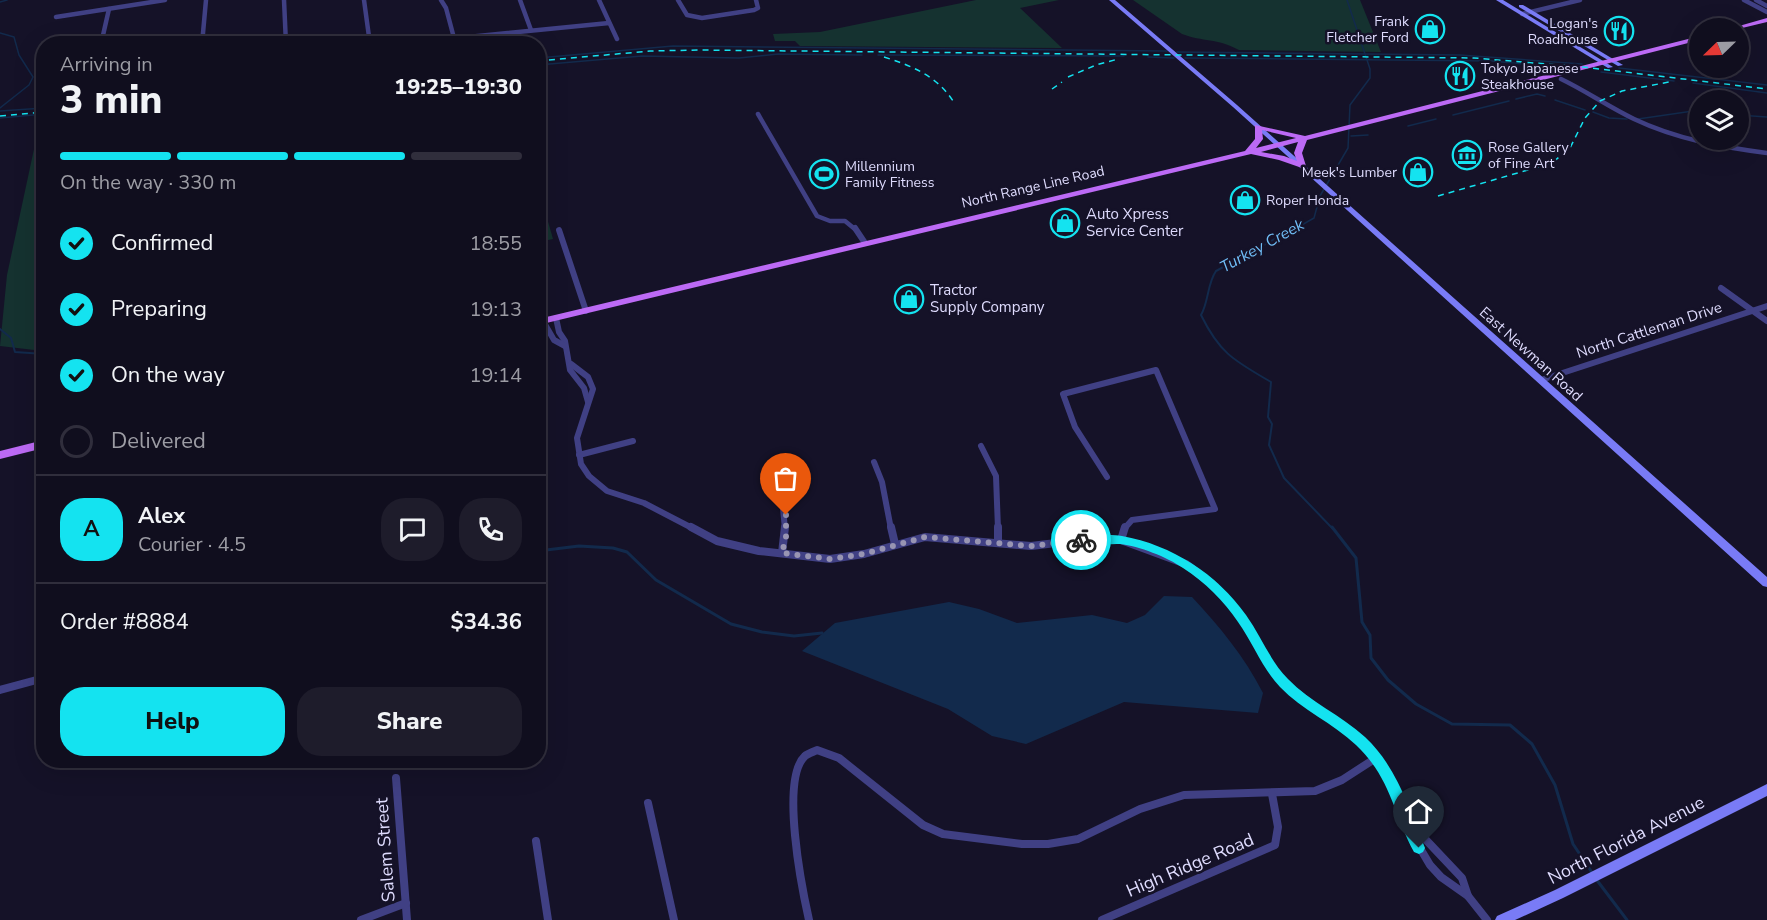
<!DOCTYPE html>
<meta charset="utf-8">
<style>
body{margin:0;font-family:"Nunito Sans",sans-serif;background:#1e1c2b;color:#f1f3f6;height:100vh;display:flex;flex-direction:column;font-size:22px;white-space:nowrap}
*{box-sizing:border-box;margin:0}
p{font-size:20px;color:#9c9ca4}
.icon{flex:none;width:33px;height:33px;fill:none;stroke:currentColor;stroke-width:2;stroke-linecap:round;stroke-linejoin:round}
.map{position:relative;flex:1;overflow:hidden}
.panel{position:absolute;left:36px;top:36px;width:510px;height:732px;display:flex;flex-direction:column;background:#100e1e;border-radius:24px;box-shadow:0 6px 24px #0002,0 0 0 2px #302e3c}
.panel>*{flex:none}
.needle{width:39px;rotate:247deg}
.buttons{position:absolute;left:1689px;top:18px;display:grid;gap:12px}
.buttons a{display:grid;place-items:center;width:60px;height:60px;border-radius:50%;background:#100e1e;box-shadow:0 6px 24px #0002,0 0 0 2px #302e3c;font-size:30px}
.pin{position:absolute;display:grid;place-items:center;width:51px;height:51px;color:#fff;margin:-62px -26px;border-radius:50% 50% 50% 0;rotate:-45deg;box-shadow:0 0 6px #0007}
.pin .icon{rotate:45deg}
.courier{position:absolute;display:grid;place-items:center;width:60px;height:60px;margin:-30px;border:4px solid #14e3f0;border-radius:50%;background:#fff;color:#222;box-shadow:0 2px 8px #0007}
.head em{font-style:normal;font-weight:800}
.head div{display:flex;flex-direction:column-reverse}
.head{display:flex;align-items:center;justify-content:space-between;height:102px;padding:0 24px}
h1{font-size:39px;font-weight:800;line-height:45px}
.bar{display:grid;grid-template-columns:repeat(4,1fr);gap:9px 6px;align-content:center;height:72px;padding:0 24px}
.bar i{height:8px;border-radius:4px;background:#302e3c}
.bar .active{background:#14e3f0}
.bar p{grid-column:span 4}
.line{display:flex;align-items:center;gap:15px;padding:0 24px;border-top:2px solid #302e3c}
.line div{flex:1}
.round{display:grid;place-items:center;flex:none;width:63px;height:63px;border-radius:24px;background:#1e1c2b}
ol{padding:0 24px;list-style:none}
li{display:flex;align-items:center;gap:18px;height:66px}
li p{margin-inline-start:auto}
li .icon{padding:6px;border-radius:50%;background:#14e3f0;color:#111;stroke-width:4}
li:last-child{color:#9c9ca4}
li i{width:33px;height:33px;border:3px solid #302e3c;border-radius:50%}
.cta{display:flex;gap:12px;margin-top:auto;padding:12px 24px}
.cta a{flex:1;height:69px;border-radius:24px;background:#14e3f0;color:#111;font-size:24px;font-weight:800;line-height:69px;text-align:center}
.cta a+a{background:#1e1c2b;color:#f1f3f6}
.map>svg:first-child{display:block}
</style>
<div class="map">
<svg width="1767" height="920" viewBox="0 0 1767 920">
<rect width="100%" height="100%" fill="#151228"/>
<g fill="#153230">
<path d="M976 0H1059L1020 8 1062 48 800 46 795 41H775L773 34 820 32Z"/>
<path d="M1133 0H1360L1381 52 1239 50C1217 38 1203 42 1182 34Z"/>
<path d="M40 121H43V351L0 346 7 275Z"/>
<path d="M539 190 553 239 539 242H538Z"/>
</g>
<path fill="#122a4c" d="M1164 596 1192 597C1220 627 1244 656 1263 693L1258 713 1124 702 1026 744 992 736 948 709 802 651 835 623 949 602 979 609 1017 623 1092 615 1127 623 1145 615Z"/>
<g fill="none" stroke-linecap="round" stroke-linejoin="round">
<g stroke="#122a4c" stroke-width="1.5">
<path d="M0 2 7 0"/>
<path d="M0 33 14 37 19 55 33 77 29 85 0 108"/>
<path d="M1177 52 1460 55 1582 64"/>
<path d="M878 55 1124 56"/>
<path d="M1148 57 1174 58"/>
<path d="M538 58 673 46 1167 51"/>
<path d="M1185 58 1492 61 1567 68"/>
<path d="M538 65 642 56 739 58 778 54 862 55"/>
<path d="M1619 68 1767 85"/>
<path d="M1601 72 1674 81"/>
<path d="M1693 83 1767 93"/>
<path d="M1516 99 1537 94 1545 96"/>
<path d="M1555 100 1585 110"/>
<path d="M0 111 44 108"/>
<path d="M1593 112 1609 118 1627 119"/>
<path d="M1453 115 1509 101"/>
<path d="M1738 115 1767 117"/>
<path d="M0 118 44 114"/>
<path d="M1638 119 1700 110"/>
<path d="M1408 126 1436 119"/>
<path d="M1351 136 1368 135"/>
<path d="M1293 230 1314 218 1320 196 1348 148 1350 105 1370 78V69L1347 0"/>
</g>
<g stroke="#122a4c" stroke-width="2">
<path d="M1295 228 1216 271C1207 284 1209 301 1201 315 1220 354 1235 361 1271 382L1268 417 1272 424 1269 445 1284 478 1333 529"/>
<path d="M0 329 11 338 15 352 44 354"/>
</g>
<g stroke="#122a4c" stroke-width="3">
<path d="M1332 527 1356 558 1362 622 1370 635 1371 658 1388 680 1416 704 1452 724 1510 725 1532 744 1555 785 1573 844 1593 874"/>
<path d="M538 551 579 546 613 548 627 552 656 580 731 624 762 632 794 636 822 633"/>
<path d="M1596 879 1627 920"/>
</g>
<g stroke="#404084" stroke-width="4.5">
<path d="M284 0 286 44"/>
<path d="M364 0 370 44"/>
<path d="M441 0 446 8 454 38"/>
<path d="M520 0 531 30"/>
<path d="M599 0 617 39"/>
<path d="M678 0 687 15 702 18 754 10 758 8 756 0"/>
<path d="M1744 0 1767 12"/>
<path d="M1756 0 1767 6"/>
<path d="M1522 14 1580 0"/>
<path d="M56 17 165 0"/>
<path d="M101 44 109 9"/>
<path d="M202 44 206 0"/>
<path d="M398 44 609 23"/>
<path d="M1561 79C1586 91 1609 107 1634 119 1676 139 1721 147 1767 153"/>
<path d="M758 114 817 216 830 221H845L856 230"/>
</g>
<g stroke="#404084" stroke-width="6">
<path d="M855 228 865 243"/>
<path d="M559 230 586 311"/>
<path d="M1721 288 1767 321"/>
<path d="M556 318 559 332 565 341 570 370 584 388 588 402"/>
<path d="M543 321 554 340 565 346"/>
<path d="M571 364 588 377 593 389 577 438 581 464 589 476 607 491 644 503 694 529"/>
<path d="M1541 380 1767 306"/>
<path d="M981 446 996 476 998 529"/>
<path d="M579 455 633 441"/>
<path d="M874 462 882 482 891 529"/>
<path d="M1107 477 1075 427 1063 394 1156 370 1215 509 1132 520 1124 529"/>
<path d="M782 498 785 529"/>
</g>
<g stroke="#404084" stroke-width="8">
<path d="M691 527 717 541 759 551 830 559 864 554 925 537 1031 546 1089 539 1121 540 1186 564 1216 587 1242 618 1270 665 1285 684 1360 741 1376 758 1398 795 1411 833 1430 865 1441 877 1468 896 1487 920"/>
<path d="M891 527 895 544"/>
<path d="M998 527V543"/>
<path d="M1121 540 1125 527"/>
<path d="M782 553 785 527"/>
<path d="M0 690 44 678"/>
<path d="M396 778 407 920"/>
<path d="M648 803 674 920"/>
<path d="M1411 824 1462 878 1468 896"/>
<path d="M536 841 548 920"/>
<path d="M361 920 406 903"/>
<path d="M809 920C802 889 780 779 805 756 807 754 813 752 817 750L839 758 923 825 943 834 1022 844H1048L1078 839 1140 809 1184 795 1315 791 1342 780 1376 758"/>
<path d="M1102 920 1275 845 1278 827 1272 794"/>
</g>
<g fill="#797bf6" fill-rule="evenodd">
<path d="M1109 0H1115L1237 105 1767 577V587L1763 586 1233 107Z"/>
<path d="M1496 0H1503L1613 67 1608 68Z"/>
<path d="M1519 5H1523L1623 65 1618 66 1519 7Z"/>
<path d="M1767 784V796L1563 898 1515 920H1495L1497 916 1555 890Z"/>
</g>
<g fill="#bc6af5" fill-rule="evenodd">
<path d="M1767 18V22L1738 29 1732 28Z"/>
<path d="M1700 36V40L1307 140 1302 153 1306 166 1305 168H1302L1279 160 1251 154 538 325V319L1245 151 1255 139V125L1305 136ZM1262 130 1296 138 1256 148 1263 139ZM1298 142 1294 153 1297 161 1284 156 1261 152Z"/>
<path d="M44 440V448L0 459V451Z"/>
</g>
<g stroke="#14e3f0" stroke-width="1.5" stroke-dasharray="6 5" stroke-linecap="butt">
<path d="M884 57C912 66 937 76 953 101"/>
<path d="M538 61 650 51 699 50 1474 58 1583 67 1767 89"/>
<path d="M1068 77 1096 65 1118 59"/>
<path d="M1052 89 1062 82"/>
<path d="M0 116 44 112"/>
<path d="M1438 196 1552 163 1570 148 1585 118 1600 101 1622 91 1669 82"/>
</g>
</g>
<path fill="#14e3f0" d="M1081 535C1094 536 1110 534 1122 536 1172 545 1217 574 1246 615 1261 636 1270 661 1288 679 1310 702 1341 715 1365 737 1397 767 1409 808 1425 848L1423 852 1419 854 1414 852C1393 813 1391 778 1356 745 1333 723 1302 710 1280 687 1262 668 1253 643 1238 622 1224 601 1205 582 1183 568 1167 557 1139 546 1120 544 1108 543 1083 549 1076 540Z"/>
<g fill="none" stroke-linecap="round" stroke-linejoin="round">
<path stroke="#9895b2" stroke-width="6" stroke-dasharray="0 10.8" d="M786 515V537L782 553 830 559 864 554 925 537 1031 546 1081 540"/>
</g>
<defs>
<g id="shop-ring" transform="scale(1.5)"><circle r="9.5" fill="#151228" stroke="#14e3f0" stroke-width="1.5"/><path d="M-5-2.5h2.3a2.7 3.5 0 0 1 5.4 0H5L5.5 6h-11ZM-1.5-2.5h3a1.5 2.3 0 0 0-3 0Z" fill="#14e3f0"/></g>
<g id="restaurant-ring" transform="scale(1.5)"><circle r="9.5" fill="#151228" stroke="#14e3f0" stroke-width="1.5"/><path d="M-5-6h1v4h1v-4h1v4h1v-4h1v5L-1.5 .5V6h-2V.5L-5-1ZM5-6V6H3V1.5H1.5Q1.5-4 5-6Z" fill="#14e3f0"/></g>
<g id="museum-ring" transform="scale(1.5)"><circle r="9.5" fill="#151228" stroke="#14e3f0" stroke-width="1.5"/><path d="M0-6L6-3V-2H-6V-3ZM-5-1h2V3h-2ZM-1-1h2V3h-2ZM3-1h2V3H3ZM-6 4H6V6H-6Z" fill="#14e3f0"/></g>
<g id="stadium-ring" transform="scale(1.5)"><circle r="9.5" fill="#151228" stroke="#14e3f0" stroke-width="1.5"/><path d="M0-5a6.5 5 0 1 0 0 10a6.5 5 0 1 0 0-10ZM-3.5-1.8h7v3.6h-7Z" fill="#14e3f0"/></g>
</defs>
<g fill-rule="evenodd">
<use href="#shop-ring" x="1430" y="29"/>
<use href="#restaurant-ring" x="1619" y="31"/>
<use href="#restaurant-ring" x="1460" y="76"/>
<use href="#museum-ring" x="1467" y="155"/>
<use href="#shop-ring" x="1418" y="172"/>
<use href="#stadium-ring" x="824" y="174"/>
<use href="#shop-ring" x="1245" y="200"/>
<use href="#shop-ring" x="1065" y="223"/>
<use href="#shop-ring" x="909" y="299"/>
</g>
<g text-anchor="middle" dominant-baseline="central" stroke-width="5" stroke-linejoin="round" paint-order="stroke">
<g font-size="14" fill="#dedbfd" stroke="#151228" text-anchor="start">
<text x="1409" y="21" text-anchor="end">Frank<tspan x="1409" dy="16">Fletcher Ford</tspan></text>
<text x="1598" y="23" text-anchor="end">Logan's<tspan x="1598" dy="16">Roadhouse</tspan></text>
<text x="1481" y="68">Tokyo Japanese<tspan x="1481" dy="16">Steakhouse</tspan></text>
<text x="1488" y="147">Rose Gallery<tspan x="1488" dy="16">of Fine Art</tspan></text>
<text x="845" y="166">Millennium<tspan x="845" dy="16">Family Fitness</tspan></text>
<text x="1397" y="172" text-anchor="end">Meek's Lumber</text>
<text x="1266" y="200">Roper Honda</text>
</g>
<g font-size="14" fill="#dedbfd" stroke="#151228">
<text transform="translate(1033 187) rotate(-13)">North Range Line Road</text>
</g>
<g font-size="15" fill="#dedbfd" stroke="#151228" text-anchor="start">
<text x="1086" y="214">Auto Xpress<tspan x="1086" dy="17">Service Center</tspan></text>
<text x="930" y="290">Tractor<tspan x="930" dy="17">Supply Company</tspan></text>
</g>
<g font-size="15" fill="#dedbfd" stroke="#151228">
<text transform="translate(1649 330) rotate(-18)">North Cattleman Drive</text>
<text transform="translate(1531 354) rotate(42)">East Newman Road</text>
</g>
<g font-size="16" font-style="italic" fill="#70bdf6" stroke="#151228">
<text transform="translate(1262 246) rotate(-29)">Turkey Creek</text>
</g>
<g font-size="18" fill="#dedbfd" stroke="#151228">
<text transform="translate(1626 840) rotate(-27)">North Florida Avenue</text>
<text transform="translate(385 850) rotate(-94)">Salem Street</text>
<text transform="translate(1190 865) rotate(-23)">High Ridge Road</text>
</g>
</g>
</svg>
<div class="buttons">
<a><svg class="needle" viewBox="-14 -14 28 28"><path d="M0-13l5 13h-10z" fill="#e53935"/><path d="M0 13l5-13h-10z" fill="#9c9ca4"/></svg></a>
<a><svg class="icon" aria-label="layers" viewBox="0 0 24 24"><path d="M12 4l9 5-9 5-9-5zM3 14l9 5 9-5"/></svg></a>
</div>
<div class="pin" style="left:786px;top:515px;background:#ea580c"><svg class="icon" aria-label="bag" viewBox="0 0 24 24"><path d="M5 8h14l-1 12H6zM9 8a3 3 0 0 1 6 0"/></svg></div>
<div class="pin" style="left:1419px;top:848px;background:#1f2937"><svg class="icon" aria-label="home" viewBox="0 0 24 24"><path d="M3 11l9-7 9 7M6 9v11h12V9"/></svg></div>
<div class="courier" style="left:1081px;top:540px"><svg class="icon" aria-label="bike" viewBox="0 0 24 24"><circle cx="6" cy="16" r="4"/><circle cx="18" cy="16" r="4"/><path d="M6 16l4-8h5l3 8M10 8l3 8H6M13 5h3"/></svg></div>
<section class="panel">
<div class="head"><div><h1>3 min</h1><p>Arriving in</p></div><em>19:25–19:30</em></div>
<div class="bar"><i class="active"></i><i class="active"></i><i class="active"></i><i></i><p>On the way · 330 m</p></div>
<ol>
<li><svg class="icon" aria-label="check" viewBox="0 0 24 24"><path d="M5 12l5 5 9-10"/></svg>Confirmed<p>18:55</p></li>
<li><svg class="icon" aria-label="check" viewBox="0 0 24 24"><path d="M5 12l5 5 9-10"/></svg>Preparing<p>19:13</p></li>
<li><svg class="icon" aria-label="check" viewBox="0 0 24 24"><path d="M5 12l5 5 9-10"/></svg>On the way<p>19:14</p></li>
<li><i></i>Delivered</li>
</ol>
<div class="line" style="height:108px"><b class="round" style="background:#14e3f0;color:#111">A</b><div><b>Alex</b><p>Courier · 4.5</p></div><a class="round"><svg class="icon" aria-label="chat" viewBox="0 0 24 24"><path d="M4 5h16v11H9l-5 4z"/></svg></a><a class="round"><svg class="icon" aria-label="phone" viewBox="0 0 24 24"><path d="M5 4h4l2 5-3 2q2 4 5 5l2-3 5 2v4C11 20 4 13 5 4z"/></svg></a></div>
<div class="line" style="height:78px"><div>Order #8884</div><b>$34.36</b></div>
<div class="cta"><a>Help</a><a>Share</a></div>
</section>
</div>
